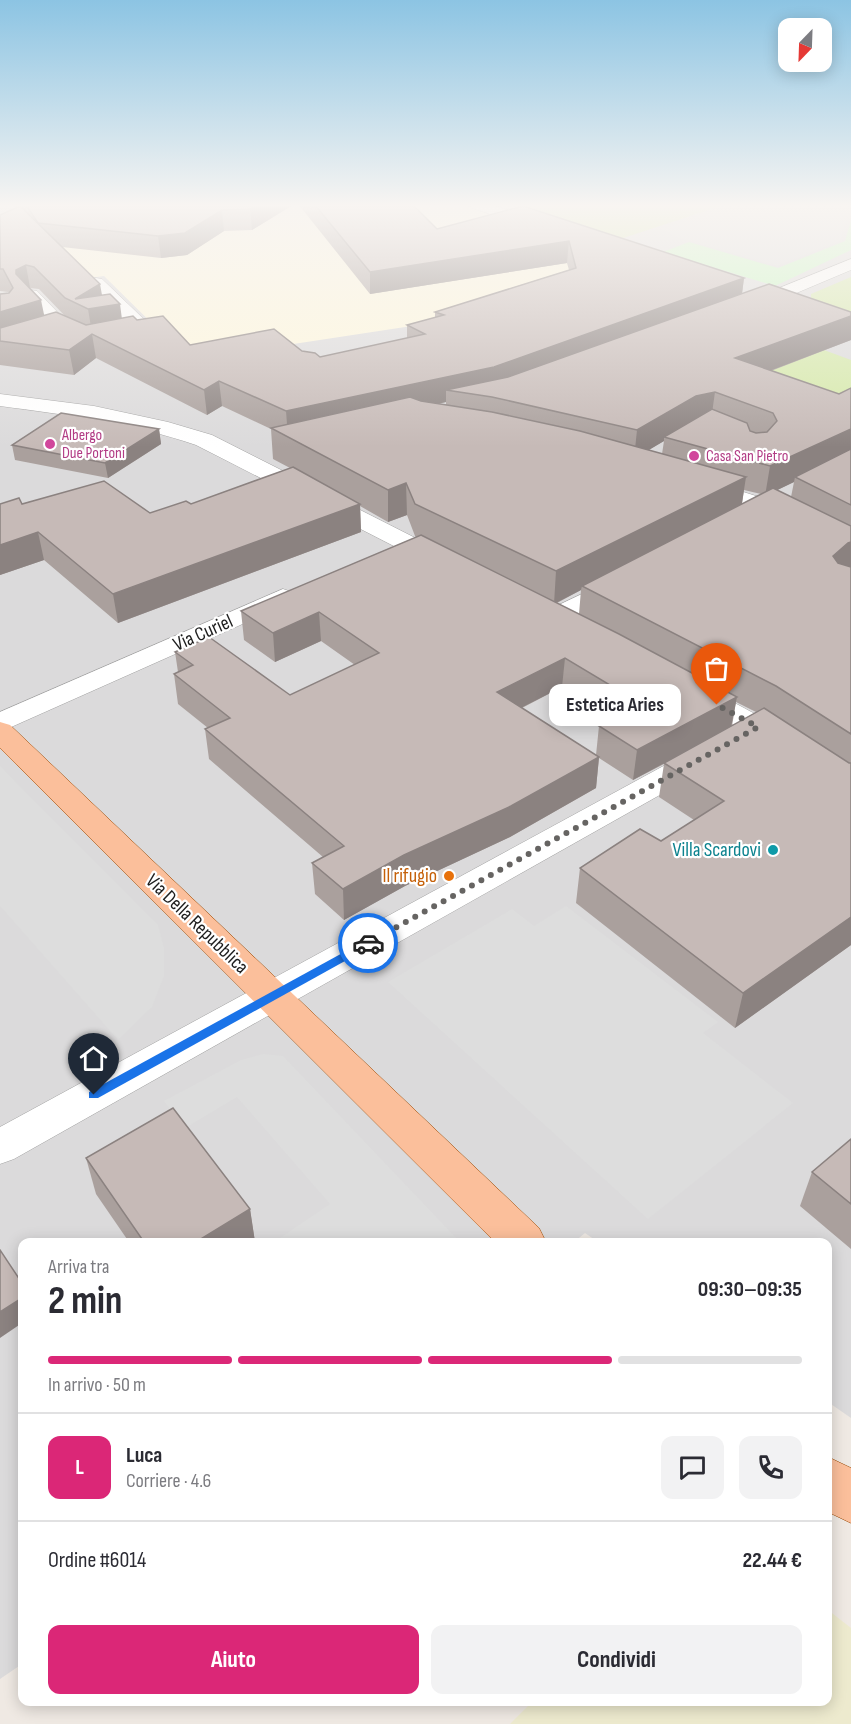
<!DOCTYPE html>
<html lang="it">
<meta charset="utf-8">
<style>
body{margin:0;font-family:"Sofia Sans Condensed",sans-serif;background:#f2f2f3;color:#2b2b33;height:100vh;display:flex;flex-direction:column;font-size:22px;white-space:nowrap}
*{box-sizing:border-box;margin:0}
p{font-size:20px;color:#7c7c81}
.icon{flex:none;width:33px;height:33px;fill:none;stroke:currentColor;stroke-width:2;stroke-linecap:round;stroke-linejoin:round}
.map{position:relative;flex:1;overflow:hidden}
.drawer{position:absolute;left:18px;top:1238px;width:814px;height:468px;display:flex;flex-direction:column;background:#fff;border-radius:12px;box-shadow:0 3px 15px #0003}
.drawer>*{flex:none}
.needle{width:39px;rotate:203deg}
.tools{position:absolute;left:778px;top:18px;display:grid;gap:12px}
.tools a{display:grid;place-items:center;width:54px;height:54px;border-radius:12px;background:#fff;box-shadow:0 3px 15px #0003;font-size:30px}
.pin{position:absolute;display:grid;place-items:center;width:51px;height:51px;color:#fff;margin:-62px -26px;border-radius:50% 50% 50% 0;rotate:-45deg;box-shadow:0 0 6px #0007}
.pin .icon{rotate:45deg}
.courier{position:absolute;display:grid;place-items:center;width:60px;height:60px;margin:-30px;border:4px solid #1a73e8;border-radius:50%;background:#fff;color:#222;box-shadow:0 2px 8px #0007}
.bubble{position:absolute;height:42px;border-radius:12px;background:#fff;box-shadow:0 3px 15px #0003;font-size:20px;font-weight:700;line-height:42px;text-align:center}
.summary em{font-style:normal;font-weight:700}
.summary div{display:flex;flex-direction:column-reverse}
.summary{display:flex;align-items:center;justify-content:space-between;height:102px;padding:0 30px}
h1{font-size:39px;font-weight:700;line-height:45px}
.bar{display:grid;grid-template-columns:repeat(4,1fr);gap:9px 6px;align-content:center;height:72px;padding:0 30px}
.bar i{height:8px;border-radius:4px;background:#e1e1e2}
.bar .active{background:#db2777}
.bar p{grid-column:span 4}
.line{display:flex;align-items:center;gap:15px;padding:0 30px;border-top:2px solid #e1e1e2}
.line div{flex:1}
.round{display:grid;place-items:center;flex:none;width:63px;height:63px;border-radius:12px;background:#f2f2f3}
.button{display:flex;gap:12px;margin-top:auto;padding:12px 30px}
.button a{flex:1;height:69px;border-radius:12px;background:#db2777;color:#fff;font-size:24px;font-weight:700;line-height:69px;text-align:center}
.button a+a{background:#f2f2f3;color:#2b2b33}
.map>svg:first-child{display:block}
</style>
<div class="map">
<svg width="851" height="1724" viewBox="0 0 851 1724">
<rect width="100%" height="100%" fill="#efe9e3"/>
<path fill="#dbdadb" d="M0 205H851V1418L828 1402V1242H598L585 1233 574 1242H22V1664L0 1679Z"/>
<path fill="#fff8dc" d="M239 205H462L747 302 425 324 189 360 104 276 6 289 0 230Z"/>
<path fill="#edeace" d="M828 1610 851 1628V1724H510L533 1701H828Z"/>
<g fill="#d5e9a9">
<path d="M513 205H724L620 239Z"/>
<path d="M851 277V313L811 300V294Z"/>
<path d="M824 350 851 360V414L733 357Z"/>
</g>
<path fill="#c6f9c0" d="M851 220V250L775 286 663 252 689 242 778 268 845 241Z"/>
<g fill="#ddd">
<path d="M733 205H851L840 241 777 266 679 238 662 229Z"/>
<path d="M0 766 158 925 164 948V976L152 1007 118 1040 0 906Z"/>
<path d="M566 906 718 1022 703 1033 793 1103 648 1219 388 982 512 909 534 926Z"/>
<path d="M263 1054 283 1056 460 1242H274L330 1204 237 1097 185 1128 164 1101 241 1060Z"/>
</g>
<g fill="none" stroke-linecap="round" stroke-linejoin="round">
<g stroke="#a1a1a1" stroke-width="1">
<g id="minor">
<path d="M470 205H492L546 223 549 226 546 229H536L472 208Z"/>
<path d="M851 259V270L754 311 748 312 739 307 742 303Z"/>
<path d="M96 278 102 279 152 327 154 331 152 335 121 341 114 339 112 335 114 331 131 328 90 287 87 283 90 279Z"/>
<path d="M31 290 37 291 68 323 71 327 68 331H56L25 299 22 295Z"/>
<path d="M0 394 94 406 168 422 212 435 453 557 456 562 453 567 444 569 435 567 196 445C132 423 67 415 0 406Z"/>
<path d="M699 478 775 502 851 542V559L759 512 691 490 688 485 691 480Z"/>
<path d="M620 576 629 579 633 584 629 589 564 623 555 625 546 623 542 617 546 611Z"/>
<path d="M283 589 292 592 296 597 292 602 0 732V712Z"/>
<path d="M695 684 705 687 768 721 851 774V798L840 795 748 733 685 699 681 693 685 687Z"/>
<path d="M702 749 713 751 717 758 713 765 14 1159 0 1164V1127L691 751Z"/>
</g>
</g>
<g stroke="#964700" stroke-width="1">
<g id="primary">
<path d="M0 722 10 725 539 1228 546 1242H495L0 748Z"/>
<path d="M828 1457 851 1468V1523L828 1512Z"/>
</g>
</g>
<use href="#minor" fill="#fff" fill-rule="evenodd"/>
<use href="#primary" fill="#fbbf9b" fill-rule="evenodd"/>
</g>
<g fill="#aaa09d" fill-rule="evenodd">
<path d="M17 205H293L252 230 224 231 187 255 161 258 62 247 122 319 137 320 190 345 302 351 320 357 407 338V325L435 318V312L569 270 567 263 370 294 299 205H413L437 229 523 206 744 278 742 294 851 340 771 371 839 394 851 388V945L735 1028 576 903 580 868 661 841 694 820 659 797 664 764 633 780 599 758 596 788 510 837 405 886 344 920 315 894 312 863 323 857 209 759 205 729 208 728 178 704 174 674 178 672 175 652 290 695 355 665 321 641 275 662 244 640 241 611 416 537 415 536 407 515 388 522 360 506 361 532 118 623 44 560 0 575V504H22L150 513 191 504 290 468 273 459 271 429 222 406 207 415 96 358 74 375 0 365V294L9 293 8 292 0 291V215L18 207ZM30 288 39 289 64 315H44ZM446 402V405L438 404ZM664 441 662 454 648 450ZM794 482 791 497 777 490ZM744 490 761 494 742 504ZM581 590 579 614 557 603ZM562 687 612 718 599 726 596 755 522 708ZM736 702 756 712 732 726Z"/>
<path d="M159 429 161 444 108 478 15 460 12 445Z"/>
<path d="M851 1139V1249L800 1206 812 1172Z"/>
<path d="M86 1158 250 1209 255 1242H129L96 1194Z"/>
</g>
<g fill="#8b8280">
<path d="M257 205H293L252 230 250 209Z"/>
<path d="M222 210 224 231 187 255 161 258 158 236Z"/>
<path d="M569 241 567 263 370 294V272Z"/>
<path d="M26 265 30 288 16 274V270Z"/>
<path d="M744 278 741 301 478 395 446 390V402L288 437 286 411Z"/>
<path d="M100 284 104 306 120 304 123 327 92 333 88 309 75 299Z"/>
<path d="M41 300 46 324 0 338V312Z"/>
<path d="M851 316V340L730 386 735 358Z"/>
<path d="M92 334 96 358 74 375 69 350Z"/>
<path d="M219 381 222 406 207 415 204 390Z"/>
<path d="M715 392 711 420 664 437V441L634 459 637 430 696 396Z"/>
<path d="M159 429 161 444 108 478 105 463Z"/>
<path d="M851 429V455L795 477 794 482 765 496 770 466Z"/>
<path d="M746 477 741 509 582 586 581 590 554 604 556 571Z"/>
<path d="M406 483 407 515 388 522V490Z"/>
<path d="M360 504 361 532 118 623 113 594Z"/>
<path d="M38 532 44 560 0 575V545Z"/>
<path d="M851 542V568L841 574 833 556 848 543Z"/>
<path d="M319 612 321 641 275 662 273 633Z"/>
<path d="M565 658 562 687 495 721 497 692Z"/>
<path d="M737 697 731 727 633 780 637 750Z"/>
<path d="M599 757 596 788 510 837 405 886 344 920 343 889 404 855Z"/>
<path d="M851 917V945L735 1028 743 993Z"/>
<path d="M250 1209 255 1242H196Z"/>
<path d="M22 1298V1323L0 1338V1312Z"/>
</g>
<g fill="#c6bab7" stroke="#8b8280" stroke-width="1.5">
<path d="M26 205H257L250 209 222 210 185 233 158 236 38 223Z"/>
<path d="M315 205H413L437 229 523 206 744 278 494 367 286 411 219 381 204 390 92 334 69 350 0 341V328L56 312 86 325 133 316 137 320 163 316 190 345 274 329 302 351 315 353 320 357 425 334 407 325 444 315 435 312 576 268 569 241 370 272Z"/>
<path d="M20 206 100 284 75 299 110 294 120 304 88 309 65 298 34 267 26 265 16 270V274L41 300 0 312V294L9 293 13 288 3 269H0V215Z"/>
<path d="M769 284 851 312V316L735 358 839 394 851 388V429L770 466 664 437 712 409 747 423 750 431 756 433 767 432 777 421 773 413 715 392 696 396 637 430 492 397 446 390 508 377Z"/>
<path d="M410 397 421 401 492 412 580 431 746 477 556 571 415 504 406 483 388 490 271 428Z"/>
<path d="M61 413 159 429 105 463 12 445Z"/>
<path d="M851 449V505L795 477Z"/>
<path d="M293 467 360 504 113 594 38 532 0 545V504L19 498 22 504 104 481 150 513 186 501 191 504Z"/>
<path d="M773 488 851 526V542L848 543 833 556 838 563 851 567V734L776 686 582 586Z"/>
<path d="M421 535 619 634 737 697 637 750 599 726 640 703 565 658 497 692 599 757 511 806 404 855 343 889 312 863 344 846 205 729 230 718 174 674 193 665 175 652 209 637 290 695 379 653 319 612 273 633 241 611Z"/>
<path d="M764 708 849 763H851V917L743 993 580 868 640 829 661 841 724 801 664 763Z"/>
<path d="M173 1108 250 1209 196 1242H144L86 1158Z"/>
<path d="M851 1139V1204L812 1172Z"/>
<path d="M0 1250 22 1283V1298L0 1312Z"/>
</g>
<linearGradient id="sky" x2="0" y2="1"><stop stop-color="#8cc4e3"/><stop offset="0.46" stop-color="#f8f5f2"/><stop offset="1" stop-color="#f8f5f2" stop-opacity="0"/></linearGradient>
<rect width="851" height="447" fill="url(#sky)"/>
<path fill="#1a73e8" d="M368 939 372 940V946L98 1098H89V1092Z"/>
<g fill="none" stroke-linecap="round" stroke-linejoin="round">
<path stroke="#666462" stroke-width="6" stroke-dasharray="0 10.8" d="M368 943 758 727 717 705"/>
</g>
<g fill="#d1479c" stroke="#fff" stroke-width="2">
<circle cx="50" cy="444" r="6"/>
<circle cx="694" cy="456" r="6"/>
</g>
<circle fill="#0f9aa8" stroke="#fff" stroke-width="2" cx="773" cy="850" r="6"/>
<circle fill="#e8710a" stroke="#fff" stroke-width="2" cx="449" cy="876" r="6"/>
<g text-anchor="middle" dominant-baseline="central" stroke-width="4.5" stroke-linejoin="round" paint-order="stroke">
<g font-size="16" fill="#b23c85" stroke="#fff" text-anchor="start">
<text x="62" y="435">Albergo<tspan x="62" dy="18">Due Portoni</tspan></text>
<text x="706" y="456">Casa San Pietro</text>
</g>
<g font-size="20" fill="#1d1d1d" stroke="#fff">
<text transform="translate(203 633) rotate(-24)">Via Curiel</text>
<text transform="translate(197 924) rotate(44)">Via Della Repubblica</text>
</g>
<g font-size="20" fill="#0d838f" stroke="#fff" text-anchor="end">
<text x="761" y="850">Villa Scardovi</text>
</g>
<g font-size="20" fill="#c56008" stroke="#fff" text-anchor="end">
<text x="437" y="876">Il rifugio</text>
</g>
</g>
</svg>
<div class="tools">
<a><svg class="needle" viewBox="-14 -14 28 28"><path d="M0-13l5 13h-10z" fill="#e53935"/><path d="M0 13l5-13h-10z" fill="#7c7c81"/></svg></a>
</div>
<div class="pin" style="left:717px;top:705px;background:#ea580c"><svg class="icon" aria-label="bag" viewBox="0 0 24 24"><path d="M5 8h14l-1 12H6zM9 8a3 3 0 0 1 6 0"/></svg></div>
<div class="pin" style="left:94px;top:1095px;background:#1f2937"><svg class="icon" aria-label="home" viewBox="0 0 24 24"><path d="M3 11l9-7 9 7M6 9v11h12V9"/></svg></div>
<div class="courier" style="left:368px;top:943px"><svg class="icon" aria-label="car" viewBox="0 0 24 24"><path d="M5 17H2v-5l4-1 3-4h7l3 4 3 1v5h-3M9 17h6M6 11h13"/><circle cx="7" cy="17" r="2"/><circle cx="17" cy="17" r="2"/></svg></div>
<div class="bubble" style="left:549px;top:684px;width:132px">Estetica Aries</div>
<section class="drawer">
<div class="summary"><div><h1>2 min</h1><p>Arriva tra</p></div><em>09:30–09:35</em></div>
<div class="bar"><i class="active"></i><i class="active"></i><i class="active"></i><i></i><p>In arrivo · 50 m</p></div>
<div class="line" style="height:108px"><b class="round" style="background:#db2777;color:#fff">L</b><div><b>Luca</b><p>Corriere · 4.6</p></div><a class="round"><svg class="icon" aria-label="chat" viewBox="0 0 24 24"><path d="M4 5h16v11H9l-5 4z"/></svg></a><a class="round"><svg class="icon" aria-label="phone" viewBox="0 0 24 24"><path d="M5 4h4l2 5-3 2q2 4 5 5l2-3 5 2v4C11 20 4 13 5 4z"/></svg></a></div>
<div class="line" style="height:78px"><div>Ordine #6014</div><b>22.44 €</b></div>
<div class="button"><a>Aiuto</a><a>Condividi</a></div>
</section>
</div>
